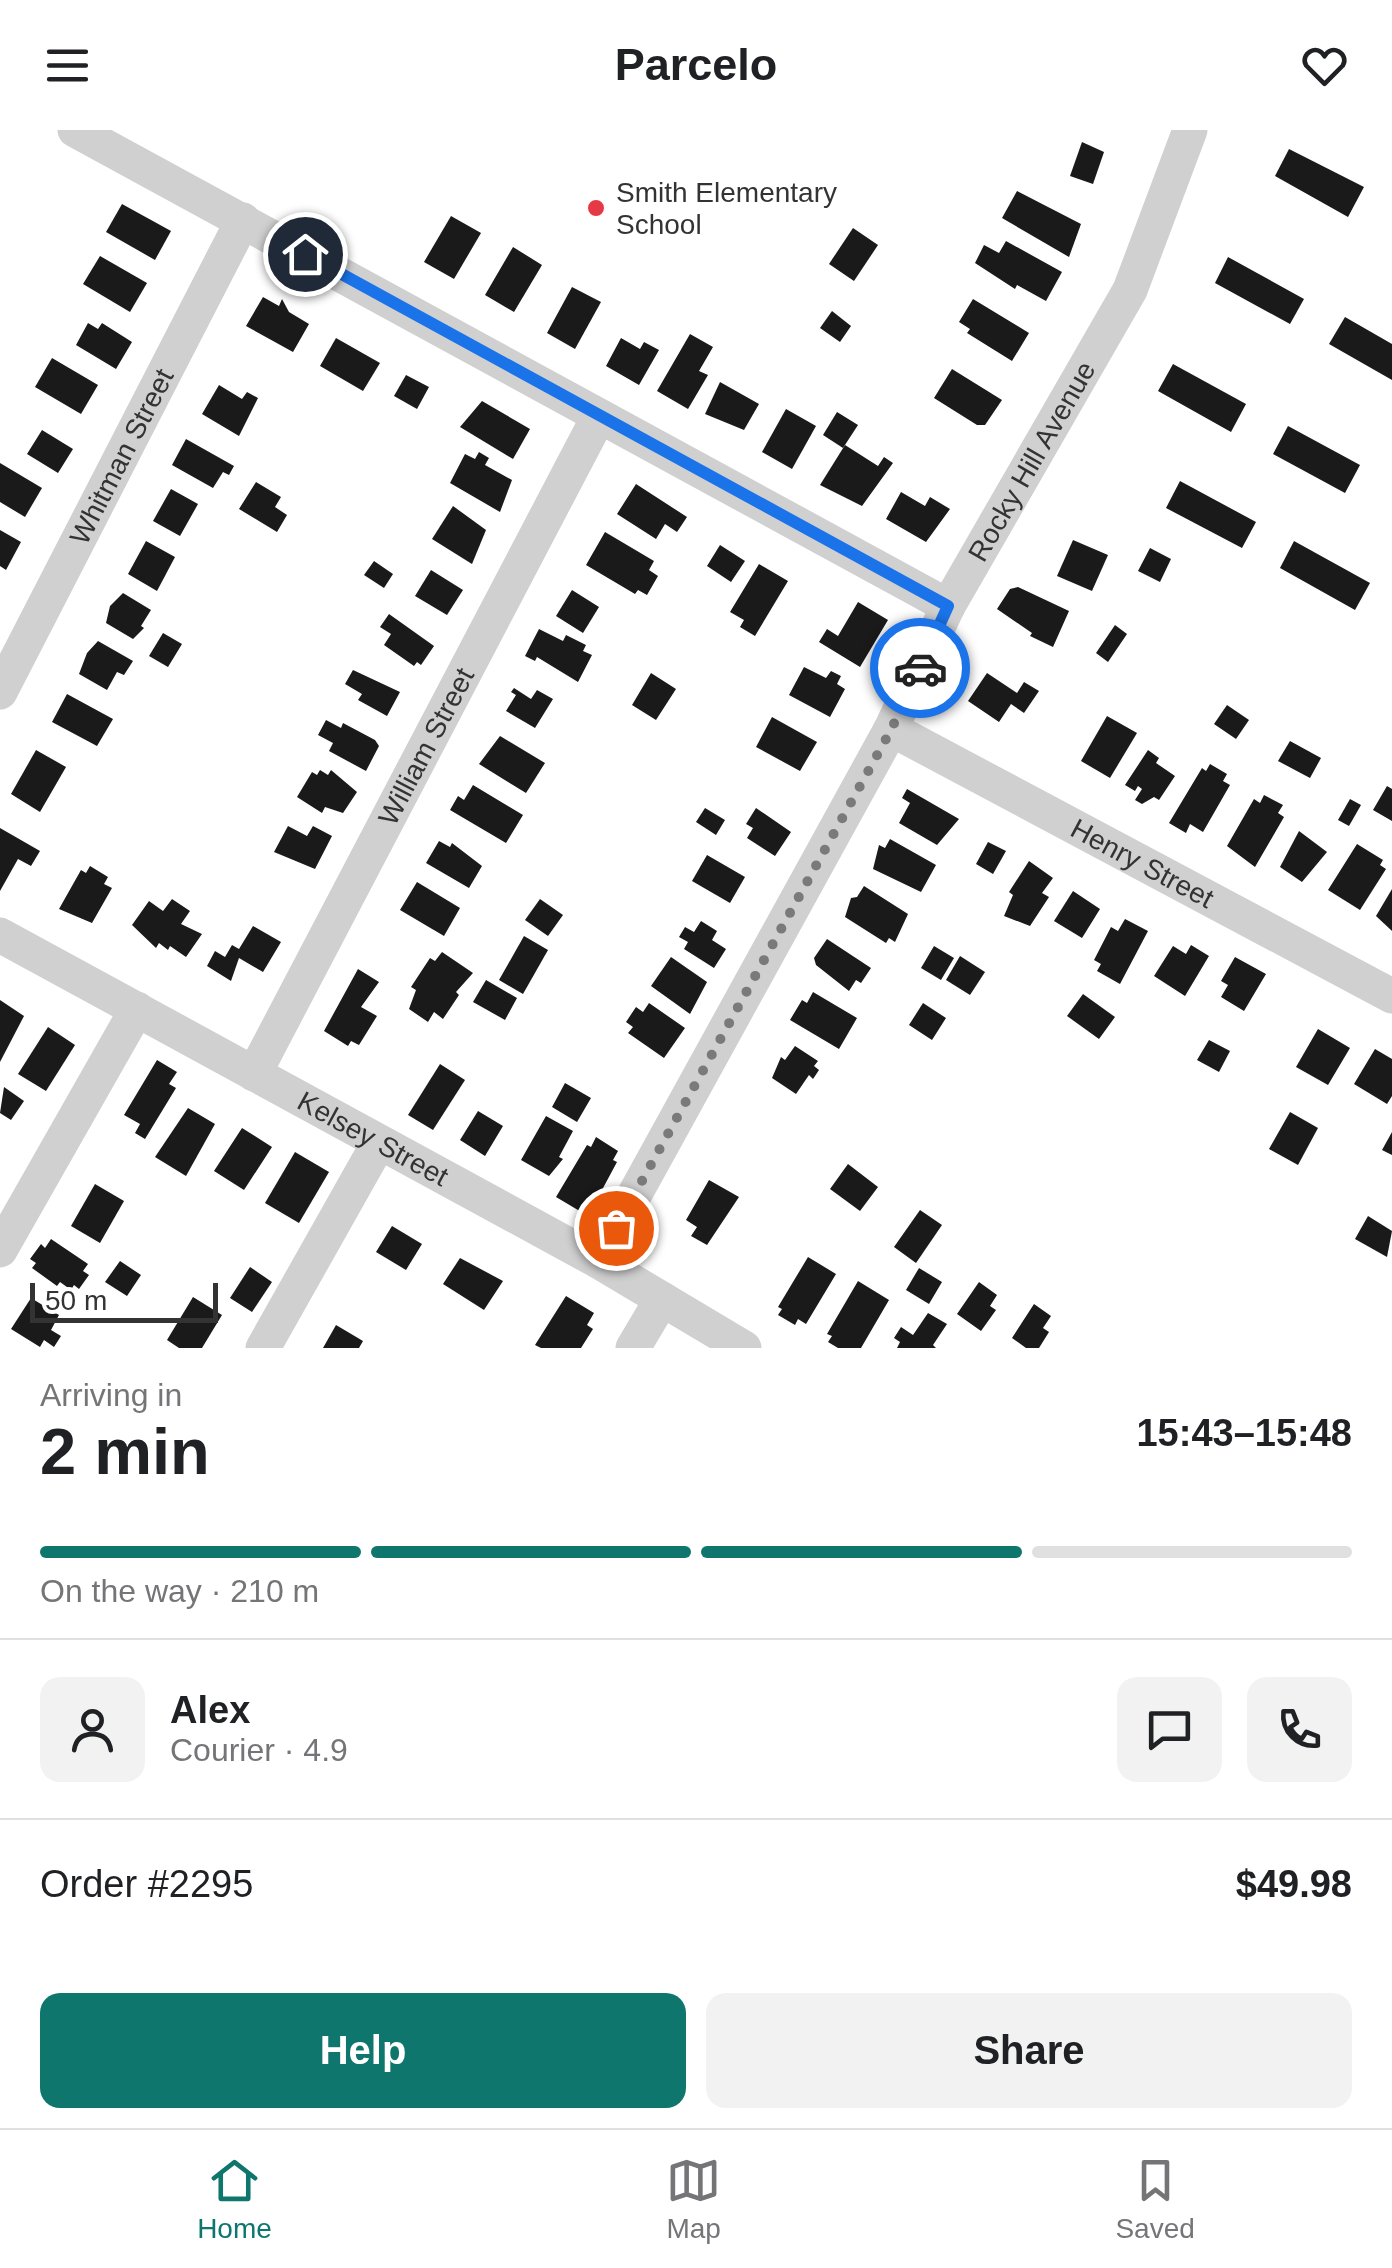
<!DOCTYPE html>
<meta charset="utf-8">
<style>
body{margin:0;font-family:Arial,sans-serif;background:#f2f2f2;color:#202124;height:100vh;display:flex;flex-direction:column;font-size:38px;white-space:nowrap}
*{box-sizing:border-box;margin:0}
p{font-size:32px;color:#757577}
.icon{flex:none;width:55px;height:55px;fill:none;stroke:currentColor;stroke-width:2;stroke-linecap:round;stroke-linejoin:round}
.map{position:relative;height:1218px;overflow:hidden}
.drawer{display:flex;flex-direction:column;background:#fff;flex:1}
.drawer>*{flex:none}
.scale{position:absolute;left:30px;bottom:25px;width:188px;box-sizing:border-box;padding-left:10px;border:5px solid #333;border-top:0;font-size:28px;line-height:35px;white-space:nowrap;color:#333;-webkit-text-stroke:8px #fff;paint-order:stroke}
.pin{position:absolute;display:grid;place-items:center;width:85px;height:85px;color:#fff;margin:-42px;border:5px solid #fff;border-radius:50%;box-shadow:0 2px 10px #0007}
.courier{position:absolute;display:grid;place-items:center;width:100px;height:100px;margin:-50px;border:8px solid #1a73e8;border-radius:50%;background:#fff;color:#222;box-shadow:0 2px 12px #0007}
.head em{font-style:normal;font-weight:600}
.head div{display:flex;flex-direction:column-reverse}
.head{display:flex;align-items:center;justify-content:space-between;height:170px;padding:0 40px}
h1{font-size:65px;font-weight:600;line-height:75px}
.bar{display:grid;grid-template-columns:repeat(4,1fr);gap:15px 10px;align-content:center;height:120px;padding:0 40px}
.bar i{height:12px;border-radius:8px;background:#e0e0e0}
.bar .current{background:#0f766e}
.bar p{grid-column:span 4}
.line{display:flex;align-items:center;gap:25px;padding:0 40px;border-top:2px solid #e0e0e0}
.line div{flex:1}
.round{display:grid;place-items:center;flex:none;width:105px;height:105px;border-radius:20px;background:#f2f2f2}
.cta{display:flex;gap:20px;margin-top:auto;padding:20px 40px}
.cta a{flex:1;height:115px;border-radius:20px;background:#0f766e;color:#fff;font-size:40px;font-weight:600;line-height:115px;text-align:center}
.cta a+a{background:#f2f2f2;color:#202124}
header{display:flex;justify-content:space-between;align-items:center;height:130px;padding:0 40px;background:#fff;font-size:45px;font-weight:600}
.dock{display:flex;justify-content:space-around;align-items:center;height:140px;border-top:2px solid #e0e0e0;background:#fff;font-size:28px;color:#757577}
.dock a{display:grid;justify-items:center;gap:5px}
.dock .current{color:#0f766e}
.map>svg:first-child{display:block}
</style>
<header><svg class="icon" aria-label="menu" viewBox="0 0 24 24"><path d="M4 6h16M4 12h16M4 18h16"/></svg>Parcelo<svg class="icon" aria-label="heart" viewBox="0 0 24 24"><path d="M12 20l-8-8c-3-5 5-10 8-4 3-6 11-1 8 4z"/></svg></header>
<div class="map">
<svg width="1392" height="1218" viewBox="0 0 1392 1218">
<rect width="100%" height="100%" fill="#fff"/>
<g fill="#1a1a1a">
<path d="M1082 12 1104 22 1093 54 1070 46Z"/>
<path d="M1289 19 1364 57 1348 87 1275 46Z"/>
<path d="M1017 61 1081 94 1069 127 1002 88Z"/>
<path d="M122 74 171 101 155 130 106 102Z"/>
<path d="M451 86 481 103 454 149 424 132Z"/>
<path d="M853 98 878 115 854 151 829 134Z"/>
<path d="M1006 111 1062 142 1046 171 1017 155 1015 159 975 133 984 115 999 123Z"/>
<path d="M513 117 542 135 514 182 485 165Z"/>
<path d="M100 126 147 153 130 182 83 154Z"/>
<path d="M1228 127 1304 169 1290 194 1215 153Z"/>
<path d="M572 157 601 172 575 219 547 203Z"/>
<path d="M263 167 279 176 282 169 289 182 309 194 293 222 246 196Z"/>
<path d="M973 169 1029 203 1012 231 967 203 970 199 959 192Z"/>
<path d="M832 181 851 196 840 212 820 198Z"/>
<path d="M1345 187 1392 214V250L1329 214Z"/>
<path d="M88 193 98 199 102 193 132 212 116 239 76 215Z"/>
<path d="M690 204 713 217 699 241 708 245 688 279 657 261Z"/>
<path d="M336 208 380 233 363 261 320 236Z"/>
<path d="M621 208 640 219 644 212 659 220 639 255 606 236Z"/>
<path d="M52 228 98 255 81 284 35 257Z"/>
<path d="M1173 234 1246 274 1231 302 1158 261Z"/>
<path d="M952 239 1002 270 985 295H977L934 268Z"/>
<path d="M406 245 429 257 417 279 394 266Z"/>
<path d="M720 252 759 274 744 300 705 284Z"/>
<path d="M219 255 242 269 247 262 258 268 239 306 202 284Z"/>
<path d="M482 271 530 299 513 329 460 297Z"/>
<path d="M786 279 816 296 792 339 762 322Z"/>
<path d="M837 282 858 295 843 318 823 305Z"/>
<path d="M1288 296 1360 335 1345 363 1273 324Z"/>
<path d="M42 300 73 319 58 343 27 324Z"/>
<path d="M186 309 234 336 229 345 223 342 213 358 172 335Z"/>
<path d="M845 315 878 336 884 327 893 333 862 376 820 355Z"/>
<path d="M479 322 489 328 485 335 512 350 500 382 450 353 465 324 475 329Z"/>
<path d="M0 333 42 358 25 387 0 372Z"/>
<path d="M1180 351 1256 392 1242 418 1166 378Z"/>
<path d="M256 352 281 367 275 377 287 385 277 402 239 379Z"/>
<path d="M636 354 687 387 677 402 665 394 656 409 617 384Z"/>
<path d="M171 359 198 374 180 406 153 391Z"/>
<path d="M901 362 925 376 930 367 950 379 926 412 886 389Z"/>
<path d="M453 376 486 400 472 434 432 409Z"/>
<path d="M0 400 21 412 6 440 0 436Z"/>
<path d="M605 402 654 431 649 440 658 446 647 465 638 460 635 464 586 435Z"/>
<path d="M1073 410 1108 425 1092 461 1057 446Z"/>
<path d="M146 411 175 427 157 461 128 444Z"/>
<path d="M1294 411 1370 453 1355 480 1280 438Z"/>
<path d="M720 415 745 431 731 452 707 436Z"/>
<path d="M1150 418 1171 429 1160 452 1138 441Z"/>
<path d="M374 431 393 444 384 458 364 445Z"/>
<path d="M759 434 788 451 755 506 740 497 744 490 730 482Z"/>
<path d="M431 440 463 460 447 485 415 466Z"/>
<path d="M1018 457 1069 481 1053 517 1030 506 1032 503 997 479 1010 459Z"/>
<path d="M572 460 599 477 583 503 556 486Z"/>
<path d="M123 463 151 480 141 496 144 498 133 509 106 493 110 476Z"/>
<path d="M858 472 888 490 860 537 819 512 827 499 838 506Z"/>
<path d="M389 484 434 516 421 535 417 532 414 536 384 515 391 504 380 497Z"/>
<path d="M1115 495 1127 504 1108 532 1096 523Z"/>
<path d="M539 499 563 511 566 505 586 515 583 521 592 525 578 552 537 527 535 531 525 526Z"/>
<path d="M163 503 182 514 168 537 149 526Z"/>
<path d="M98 511 133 531 124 545 117 542 107 560 79 544 87 523Z"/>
<path d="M804 537 826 548 831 541 841 546 837 554 845 559 830 587 789 565Z"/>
<path d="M353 540 400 562 387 586 358 570 362 564 345 554Z"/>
<path d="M651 543 676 559 656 590 632 575Z"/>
<path d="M987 543 1017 563 1024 552 1039 561 1024 583 1011 574 999 592 968 571Z"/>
<path d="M514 558 531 569 537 560 553 569 535 598 506 581 516 565 511 562Z"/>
<path d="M67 564 113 589 97 616 52 592Z"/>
<path d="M1227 575 1249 590 1236 609 1214 594Z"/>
<path d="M1107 586 1137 603 1110 648 1081 631Z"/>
<path d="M772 587 817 612 800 641 756 617Z"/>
<path d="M326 590 341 598 343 593 375 610 379 616 366 641 329 621 333 613 318 605Z"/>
<path d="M500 606 545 633 526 663 479 634Z"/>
<path d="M1290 611 1321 628 1310 648 1278 631Z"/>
<path d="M36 620 66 637 40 682 11 664Z"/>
<path d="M1148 620 1159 628 1156 633 1175 646 1159 670 1154 667 1142 674 1135 670 1142 659 1138 656 1135 661 1125 655Z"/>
<path d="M1210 634 1227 644 1223 651 1230 655 1203 702 1190 694 1186 703 1169 693 1202 638 1206 641Z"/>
<path d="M320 640 328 645 331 640 357 662 343 683 325 677 322 683 297 667 312 642 317 645Z"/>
<path d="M473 655 523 685 506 713 450 680 458 666 464 670Z"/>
<path d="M1387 656 1392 659V691L1373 680Z"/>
<path d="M907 659 959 689 937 715 899 693 910 673 902 668Z"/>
<path d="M1264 665 1283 675 1278 683 1284 687 1255 737 1227 716 1254 669 1260 673Z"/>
<path d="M1350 669 1361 675 1349 696 1338 690Z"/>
<path d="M705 678 725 690 716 705 696 692Z"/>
<path d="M756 678 791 702 775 726 747 708 753 698 746 694Z"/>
<path d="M288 696 307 706 313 696 332 706 315 739 274 722Z"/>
<path d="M0 698 40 721 31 736 18 729 0 761Z"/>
<path d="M1299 701 1327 722 1302 752 1280 737Z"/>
<path d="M890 709 936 735 921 762 873 739 879 715 885 718Z"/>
<path d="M439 711 450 717 452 713 482 736 469 758 426 733Z"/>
<path d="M988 712 1006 721 993 744 976 734Z"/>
<path d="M1357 714 1383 730 1380 735 1386 739 1360 780 1328 760Z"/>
<path d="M707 725 745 747 730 773 692 751Z"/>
<path d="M1029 731 1053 748 1042 763 1049 767 1030 796 1004 786 1013 765 1009 762Z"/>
<path d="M90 736 108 747 104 754 112 758 92 793 59 779 81 740 86 743Z"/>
<path d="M417 752 460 778 444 806 400 780Z"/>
<path d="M864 756 908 784 895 812 889 808 886 813 845 787 851 768 857 767Z"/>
<path d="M1392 759V801L1376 786Z"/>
<path d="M1073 761 1100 779 1082 808 1054 791Z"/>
<path d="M172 769 190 781 181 794 202 804 186 827 170 816 168 820 159 813 156 818 132 795 149 771 163 781Z"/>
<path d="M540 769 563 785 548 806 525 790Z"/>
<path d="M1125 789 1148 801 1120 854 1097 841 1101 834 1094 830 1111 797 1118 801Z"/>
<path d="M701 791 717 801 712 810 726 819 714 838 684 819 688 812 679 807 685 797 694 802Z"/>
<path d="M253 796 281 812 263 842 239 828 231 851 207 836 215 821 225 827 232 815 239 819Z"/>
<path d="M524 806 548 820 523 864 499 850Z"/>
<path d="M827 809 871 838 861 853 856 850 849 861 816 835 814 828Z"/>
<path d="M1191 815 1209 826 1185 866 1154 846 1173 816 1186 824Z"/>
<path d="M934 816 954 828 941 850 921 838Z"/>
<path d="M442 822 473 843 456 862 459 865 443 889 434 882 428 892 409 879 416 860 411 857 430 828 435 831Z"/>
<path d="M960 826 985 842 970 865 946 850Z"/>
<path d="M671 827 707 852 690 884 651 856Z"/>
<path d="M1235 827 1266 844 1244 881 1221 867 1228 855 1221 851Z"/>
<path d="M358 839 379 852 361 877 377 886 359 915 351 911 348 916 324 901Z"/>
<path d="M486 850 517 868 505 890 473 872Z"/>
<path d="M813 862 857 888 839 919 790 890 802 870 807 873Z"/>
<path d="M1083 864 1115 887 1099 909 1067 886Z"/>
<path d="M0 870 24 886 0 932Z"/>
<path d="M649 873 685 898 664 928 628 903 633 897 626 892 636 877 643 882Z"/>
<path d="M923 873 946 888 932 910 909 895Z"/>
<path d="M48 897 75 915 46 961 18 944Z"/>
<path d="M1318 899 1350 918 1328 955 1296 937Z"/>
<path d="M1209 910 1230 921 1219 942 1197 930Z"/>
<path d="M795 916 818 931 814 936 819 940 813 949 809 945 796 964 772 948 781 927 785 930Z"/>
<path d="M1375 919 1392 929V966L1387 974 1354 954Z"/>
<path d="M157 930 177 942 169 954 176 958 145 1009 135 1003 140 994 124 985Z"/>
<path d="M440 934 465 950 433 1000 408 985Z"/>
<path d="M565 953 591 968 577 992 552 977Z"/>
<path d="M4 957 24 971 11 990 0 983Z"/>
<path d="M188 978 215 994 186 1046 155 1027Z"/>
<path d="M478 981 503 996 485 1026 460 1010Z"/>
<path d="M1290 982 1318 998 1298 1035 1269 1019Z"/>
<path d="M546 986 573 1001 559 1027 563 1029 549 1046 521 1030Z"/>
<path d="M242 998 272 1017 244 1060 214 1041Z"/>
<path d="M1392 1002V1025L1382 1020Z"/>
<path d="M596 1007 618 1021 613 1030 617 1032 588 1086 556 1067 587 1015 591 1017Z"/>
<path d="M295 1022 329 1042 299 1093 265 1073Z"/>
<path d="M848 1034 878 1057 860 1081 830 1059Z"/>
<path d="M709 1050 739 1067 707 1115 691 1106 697 1097 686 1090Z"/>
<path d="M95 1054 124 1071 100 1113 71 1096Z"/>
<path d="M920 1080 942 1095 916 1133 894 1117Z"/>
<path d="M1368 1086 1392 1101 1387 1127 1355 1109Z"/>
<path d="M392 1096 422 1114 406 1140 376 1122Z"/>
<path d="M51 1109 88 1134 83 1141 89 1145 79 1159 74 1155 71 1160 60 1152 57 1156 32 1138 36 1133 30 1129 41 1114 45 1118Z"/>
<path d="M808 1127 836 1144 806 1194 798 1189 795 1195 778 1185 782 1179 778 1177Z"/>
<path d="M460 1128 503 1151 484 1180 443 1154Z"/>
<path d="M120 1131 141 1145 127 1166 105 1152Z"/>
<path d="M250 1137 272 1152 252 1182 230 1168Z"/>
<path d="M919 1138 942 1152 929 1174 906 1160Z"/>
<path d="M858 1151 889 1170 861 1218H838L828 1212 832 1206 827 1204Z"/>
<path d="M979 1152 997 1165 990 1176 996 1180 981 1201 957 1184Z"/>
<path d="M566 1166 594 1183 587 1195 593 1199 581 1218H541L535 1215Z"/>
<path d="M193 1167 222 1185 202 1218H179L167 1210Z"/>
<path d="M31 1168 59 1185 51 1200 61 1206 54 1217 44 1210 40 1217 11 1199Z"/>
<path d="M1034 1174 1051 1186 1043 1198 1049 1202 1039 1218H1026L1012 1208Z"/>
<path d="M928 1183 947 1194 933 1215 936 1218H897L900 1212 894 1208 901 1197 913 1205Z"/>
<path d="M336 1195 363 1211 359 1218H323Z"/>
</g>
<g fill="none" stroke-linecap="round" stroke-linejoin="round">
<g stroke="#d0d0d0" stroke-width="35">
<path d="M75 0 948 476"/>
<path id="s1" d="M0 562 243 90"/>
<path id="s2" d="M891 599 1392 866"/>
<path id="s3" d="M0 805 598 1131 744 1218"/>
<path id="s4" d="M254 944 598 288"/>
<path d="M0 1120 137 879"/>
<path id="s5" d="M598 1131 891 599 948 476 1130 160 1190 0"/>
<path d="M263 1218 378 1014"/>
<path d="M633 1218 662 1169"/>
</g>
</g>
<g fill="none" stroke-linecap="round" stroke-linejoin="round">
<path stroke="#7a7a7a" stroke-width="10" stroke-dasharray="0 18" d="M616 1098 891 600 920 538"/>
<path stroke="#1a73e8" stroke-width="12" d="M305 124 948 476 920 538"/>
</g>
<circle fill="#e63946" stroke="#fff" stroke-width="4" cx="596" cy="78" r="10"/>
<g text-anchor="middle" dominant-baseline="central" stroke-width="10" stroke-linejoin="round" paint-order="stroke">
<g font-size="28" fill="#333" stroke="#fff" text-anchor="start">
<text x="616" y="62">Smith Elementary<tspan x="616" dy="32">School</tspan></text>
</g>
<g font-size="28" fill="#333" stroke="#fff">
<text stroke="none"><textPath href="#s1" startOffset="265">Whitman Street</textPath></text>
<text stroke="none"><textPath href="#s5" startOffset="910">Rocky Hill Avenue</textPath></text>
<text stroke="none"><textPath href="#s4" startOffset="370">William Street</textPath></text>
<text stroke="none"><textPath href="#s2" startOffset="285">Henry Street</textPath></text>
<text stroke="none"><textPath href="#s3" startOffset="425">Kelsey Street</textPath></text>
</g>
</g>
</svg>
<div class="scale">50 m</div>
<div class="pin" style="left:616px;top:1098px;background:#ea580c"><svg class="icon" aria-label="bag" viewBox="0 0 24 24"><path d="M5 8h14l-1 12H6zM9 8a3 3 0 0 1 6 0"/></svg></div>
<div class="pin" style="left:305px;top:124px;background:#1f2937"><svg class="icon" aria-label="home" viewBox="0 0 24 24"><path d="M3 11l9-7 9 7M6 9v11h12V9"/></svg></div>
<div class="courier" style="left:920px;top:538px"><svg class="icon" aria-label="car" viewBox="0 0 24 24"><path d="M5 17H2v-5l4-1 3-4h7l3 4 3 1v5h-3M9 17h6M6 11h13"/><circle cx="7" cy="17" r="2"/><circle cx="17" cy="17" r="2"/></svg></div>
</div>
<section class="drawer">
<div class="head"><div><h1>2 min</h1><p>Arriving in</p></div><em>15:43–15:48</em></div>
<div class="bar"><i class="current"></i><i class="current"></i><i class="current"></i><i></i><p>On the way · 210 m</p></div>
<div class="line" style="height:180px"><a class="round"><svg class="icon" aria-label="person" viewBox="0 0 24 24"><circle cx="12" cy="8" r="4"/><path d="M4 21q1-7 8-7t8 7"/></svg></a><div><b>Alex</b><p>Courier · 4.9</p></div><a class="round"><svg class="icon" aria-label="chat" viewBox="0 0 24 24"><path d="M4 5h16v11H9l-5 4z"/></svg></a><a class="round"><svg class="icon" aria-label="phone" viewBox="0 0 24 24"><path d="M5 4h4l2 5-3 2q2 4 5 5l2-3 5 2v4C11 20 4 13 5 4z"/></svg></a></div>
<div class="line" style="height:130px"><div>Order #2295</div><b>$49.98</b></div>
<div class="cta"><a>Help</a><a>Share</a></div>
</section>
<nav class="dock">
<a class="current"><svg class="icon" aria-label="home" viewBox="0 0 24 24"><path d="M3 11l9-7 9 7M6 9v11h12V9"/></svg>Home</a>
<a><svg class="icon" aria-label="map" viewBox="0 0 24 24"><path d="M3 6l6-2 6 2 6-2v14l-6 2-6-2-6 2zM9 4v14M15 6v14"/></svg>Map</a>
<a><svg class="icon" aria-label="saved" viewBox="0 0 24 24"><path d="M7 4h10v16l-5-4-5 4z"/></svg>Saved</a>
</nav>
